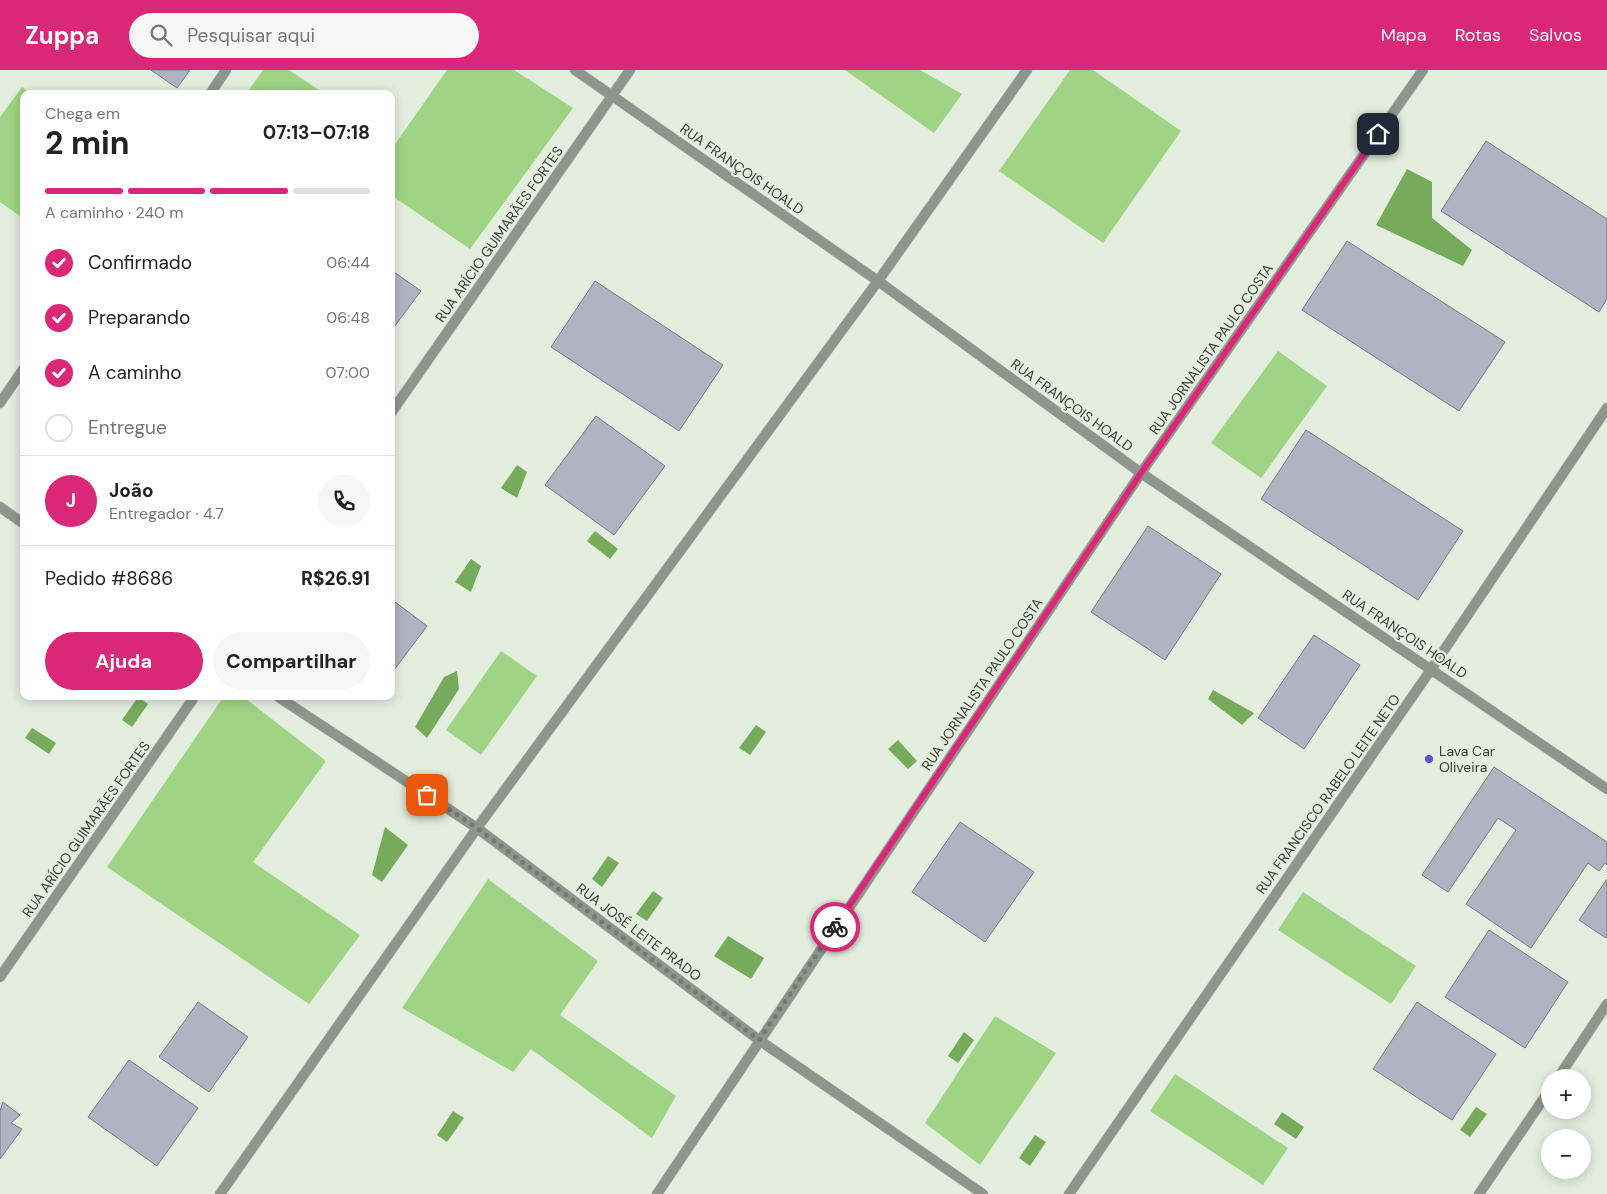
<!DOCTYPE html>
<html lang="pt">
<meta charset="utf-8">
<style>
body{margin:0;font-family:"DM Sans",sans-serif;background:#f6f6f6;color:#222;height:100vh;display:flex;flex-direction:column;font-size:19px;white-space:nowrap}
*{box-sizing:border-box;margin:0}
p{font-size:16px;color:#767676}
.icon{flex:none;width:28px;height:28px;fill:none;stroke:currentColor;stroke-width:2;stroke-linecap:round;stroke-linejoin:round}
.map{position:relative;flex:1;overflow:hidden}
.sheet{position:absolute;left:20px;top:20px;width:375px;height:610px;display:flex;flex-direction:column;background:#fff;border-radius:10px;box-shadow:0 2px 12px #0003}
.sheet>*{flex:none}
.fabs{position:absolute;left:1541px;top:999px;display:grid;gap:10px}
.fabs a{display:grid;place-items:center;width:50px;height:50px;border-radius:50%;background:#fff;box-shadow:0 2px 12px #0003;font-size:25px}
.pin{position:absolute;display:grid;place-items:center;width:42px;height:42px;color:#fff;margin:-21px;border-radius:10px;box-shadow:0 2px 8px #0006}
.courier{position:absolute;display:grid;place-items:center;width:50px;height:50px;margin:-25px;border:4px solid #db2777;border-radius:50%;background:#fff;color:#222;box-shadow:0 1px 6px #0007}
.headline em{font-style:normal;font-weight:700}
.headline div{display:flex;flex-direction:column-reverse}
.headline{display:flex;align-items:center;justify-content:space-between;height:85px;padding:0 25px}
h1{font-size:32px;font-weight:700;line-height:38px}
.bar{display:grid;grid-template-columns:repeat(4,1fr);gap:8px 5px;align-content:center;height:60px;padding:0 25px}
.bar i{height:6px;border-radius:4px;background:#e0e0e0}
.bar .active{background:#db2777}
.bar p{grid-column:span 4}
.line{display:flex;align-items:center;gap:12px;padding:0 25px;border-top:1px solid #e0e0e0}
.line div{flex:1}
.round{display:grid;place-items:center;flex:none;width:52px;height:52px;border-radius:26px;background:#f6f6f6}
ol{padding:0 25px;list-style:none}
li{display:flex;align-items:center;gap:15px;height:55px}
li p{margin-inline-start:auto}
li .icon{padding:5px;border-radius:50%;background:#db2777;color:#fff;stroke-width:4}
li:last-child{color:#767676}
li i{width:28px;height:28px;border:2px solid #e0e0e0;border-radius:50%}
.cta{display:flex;gap:10px;margin-top:auto;padding:10px 25px}
.cta a{flex:1;height:58px;border-radius:30px;background:#db2777;color:#fff;font-size:20px;font-weight:700;line-height:58px;text-align:center}
.cta a+a{background:#f6f6f6;color:#222}
header{display:flex;align-items:center;gap:30px;box-sizing:border-box;height:70px;padding:0 25px;background:#db2777;color:#fff}
header strong{font-size:24px}
nav{display:flex;gap:28px;margin-inline-start:auto;font-size:18px}
.search{width:350px;height:45px;background:#f6f6f6;display:flex;align-items:center;gap:12px;box-sizing:border-box;padding:0 18px;border-radius:28px;color:#767676;font-size:19px}
.map>svg:first-child{display:block}
</style>
<header>
<strong>Zuppa</strong>
<div class="search"><svg class="icon" aria-label="search" viewBox="0 0 24 24"><circle cx="10" cy="10" r="6"/><path d="M15 15l6 6"/></svg>Pesquisar aqui</div>
<nav><a>Mapa</a><a>Rotas</a><a>Salvos</a></nav>
</header>
<div class="map">
<svg width="1607" height="1124" viewBox="0 0 1607 1124">
<rect width="100%" height="100%" fill="#e3eedf"/>
<g fill="#9ed483">
<path d="M263 0H289L325 24H246Z"/>
<path d="M447 0H514L573 38 470 179 391 125V80Z"/>
<path d="M845 0H920L962 24 934 63Z"/>
<path d="M1070 0H1093L1181 61 1103 173 999 101Z"/>
<path d="M22 17 32 24H24V149L0 132V47Z"/>
<path d="M1278 281 1327 316 1261 408 1211 373Z"/>
<path d="M501 581 537 606 481 685 446 660Z"/>
<path d="M224 626H242L326 691 253 792 360 865 309 934 107 797Z"/>
<path d="M488 809 598 891 560 945 676 1026 652 1068 531 979 513 1002 402 938Z"/>
<path d="M1303 822 1416 896 1391 934 1278 860Z"/>
<path d="M995 946 1056 983 980 1095 925 1053Z"/>
<path d="M1175 1004 1288 1078 1263 1115 1150 1041Z"/>
</g>
<g fill="#76ab5c">
<path d="M1407 99 1432 112V148L1472 180 1463 196 1376 155Z"/>
<path d="M517 395 527 402 517 428 501 418Z"/>
<path d="M595 461 618 479 610 489 587 471Z"/>
<path d="M471 489 481 496 471 522 455 512Z"/>
<path d="M457 601 459 619 427 668 415 657 444 607Z"/>
<path d="M1213 620 1254 643 1242 655 1208 629Z"/>
<path d="M138 627 148 634 132 657 122 650Z"/>
<path d="M756 655 766 662 750 685 739 678Z"/>
<path d="M32 658 56 673 49 684 25 668Z"/>
<path d="M898 670 917 691 908 699 888 679Z"/>
<path d="M385 757 408 775 382 812 372 805Z"/>
<path d="M608 786 619 793 602 817 592 809Z"/>
<path d="M653 821 663 828 647 851 636 844Z"/>
<path d="M728 866 764 888 751 909 714 886Z"/>
<path d="M964 962 974 970 958 993 948 986Z"/>
<path d="M1476 1037 1487 1044 1470 1067 1460 1060Z"/>
<path d="M453 1041 464 1048 447 1072 437 1065Z"/>
<path d="M1282 1042 1304 1057 1296 1069 1274 1054Z"/>
<path d="M1035 1065 1046 1072 1030 1096 1019 1088Z"/>
</g>
<g fill="#b1b3c3" stroke="#777887">
<path d="M151 0H190L177 18Z"/>
<path d="M1486 71 1607 149V229L1599 242 1441 141Z"/>
<path d="M1347 171 1505 272 1459 341 1302 240Z"/>
<path d="M391 200 421 221 391 261Z"/>
<path d="M595 211 723 295 679 361 551 277Z"/>
<path d="M596 346 665 396 614 465 545 415Z"/>
<path d="M1306 360 1463 461 1418 530 1261 429Z"/>
<path d="M1148 456 1221 504 1165 590 1091 542Z"/>
<path d="M391 529 427 556 391 604Z"/>
<path d="M1314 565 1360 595 1304 679 1258 648Z"/>
<path d="M1494 697 1607 772V795L1605 793 1599 801 1588 793 1531 878 1466 834 1516 760 1498 748 1448 822 1422 805Z"/>
<path d="M960 752 1034 802 985 872 912 822Z"/>
<path d="M1607 809V866L1606 868 1579 850Z"/>
<path d="M1489 860 1568 912 1525 978 1445 927Z"/>
<path d="M198 932 248 967 209 1022 159 987Z"/>
<path d="M1417 932 1496 984 1452 1050 1373 999Z"/>
<path d="M129 990 198 1038 157 1096 88 1047Z"/>
<path d="M3 1032 20 1045 11 1053 22 1059 0 1089V1041Z"/>
</g>
<g fill="none" stroke-linecap="round" stroke-linejoin="round">
<g stroke="#c1cabd" stroke-width="11">
<g id="minor">
<path d="M575 0 878 211 1141 403 1607 719"/>
<path d="M210 24 226 0"/>
<path d="M0 333 24 298"/>
<path d="M0 437 24 454"/>
<path d="M277 626 477 758 759 970 983 1124"/>
<path d="M657 1124 1141 403 1423 0"/>
<path d="M1069 1124 1432 598 1607 338"/>
</g>
</g>
<g stroke="#c1cabd" stroke-width="11">
<g id="tertiary">
<path d="M391 343 630 0"/>
<path d="M0 907 195 626"/>
<path d="M1558 1008 1607 934"/>
<path d="M220 1124 477 758 878 211 1027 0"/>
<path d="M1479 1124 1550 1019"/>
</g>
</g>
<use href="#minor" stroke="#8f948d" stroke-width="10"/>
<use href="#tertiary" stroke="#8f948d" stroke-width="10"/>
</g>
<g fill="none" stroke-linecap="round" stroke-linejoin="round">
<path stroke="#747a71" stroke-width="5" stroke-dasharray="0 9" d="M427 725 477 758 759 970 835 857"/>
<path stroke="#db2777" stroke-width="6" d="M835 857 1141 403 1378 64"/>
</g>
<circle fill="#5d54cd" stroke="#e3eedf" stroke-width="2" cx="1429" cy="689" r="5"/>
<g text-anchor="middle" dominant-baseline="central" stroke-width="4.5" stroke-linejoin="round" paint-order="stroke">
<g font-size="14" fill="#383c36" stroke="#e3eedf">
<text transform="translate(742 99) rotate(35)">RUA FRANÇOIS HOALD</text>
<text transform="translate(499 164) rotate(-55)">RUA ARÍCIO GUIMARÃES FORTES</text>
<text transform="translate(1211 279) rotate(-55)">RUA JORNALISTA PAULO COSTA</text>
<text transform="translate(1072 335) rotate(36)">RUA FRANÇOIS HOALD</text>
<text transform="translate(1405 564) rotate(34)">RUA FRANÇOIS HOALD</text>
<text transform="translate(982 614) rotate(-56)">RUA JORNALISTA PAULO COSTA</text>
<text transform="translate(1328 724) rotate(-55)">RUA FRANCISCO RABELO LEITE NETO</text>
<text transform="translate(86 759) rotate(-55)">RUA ARÍCIO GUIMARÃES FORTES</text>
<text transform="translate(639 862) rotate(37)">RUA JOSÉ LEITE PRADO</text>
</g>
<g font-size="14" fill="#383c36" stroke="#e3eedf" text-anchor="start">
<text x="1439" y="681">Lava Car<tspan x="1439" dy="16">Oliveira</tspan></text>
</g>
</g>
</svg>
<div class="fabs">
<a>+</a>
<a>−</a>
</div>
<div class="pin" style="left:427px;top:725px;background:#ea580c"><svg class="icon" aria-label="bag" viewBox="0 0 24 24"><path d="M5 8h14l-1 12H6zM9 8a3 3 0 0 1 6 0"/></svg></div>
<div class="pin" style="left:1378px;top:64px;background:#1f2937"><svg class="icon" aria-label="home" viewBox="0 0 24 24"><path d="M3 11l9-7 9 7M6 9v11h12V9"/></svg></div>
<div class="courier" style="left:835px;top:857px"><svg class="icon" aria-label="bike" viewBox="0 0 24 24"><circle cx="6" cy="16" r="4"/><circle cx="18" cy="16" r="4"/><path d="M6 16l4-8h5l3 8M10 8l3 8H6M13 5h3"/></svg></div>
<section class="sheet">
<div class="headline"><div><h1>2 min</h1><p>Chega em</p></div><em>07:13–07:18</em></div>
<div class="bar"><i class="active"></i><i class="active"></i><i class="active"></i><i></i><p>A caminho · 240 m</p></div>
<ol>
<li><svg class="icon" aria-label="check" viewBox="0 0 24 24"><path d="M5 12l5 5 9-10"/></svg>Confirmado<p>06:44</p></li>
<li><svg class="icon" aria-label="check" viewBox="0 0 24 24"><path d="M5 12l5 5 9-10"/></svg>Preparando<p>06:48</p></li>
<li><svg class="icon" aria-label="check" viewBox="0 0 24 24"><path d="M5 12l5 5 9-10"/></svg>A caminho<p>07:00</p></li>
<li><i></i>Entregue</li>
</ol>
<div class="line" style="height:90px"><b class="round" style="background:#db2777;color:#fff">J</b><div><b>João</b><p>Entregador · 4.7</p></div><a class="round"><svg class="icon" aria-label="phone" viewBox="0 0 24 24"><path d="M5 4h4l2 5-3 2q2 4 5 5l2-3 5 2v4C11 20 4 13 5 4z"/></svg></a></div>
<div class="line" style="height:65px"><div>Pedido #8686</div><b>R$26.91</b></div>
<div class="cta"><a>Ajuda</a><a>Compartilhar</a></div>
</section>
</div>
